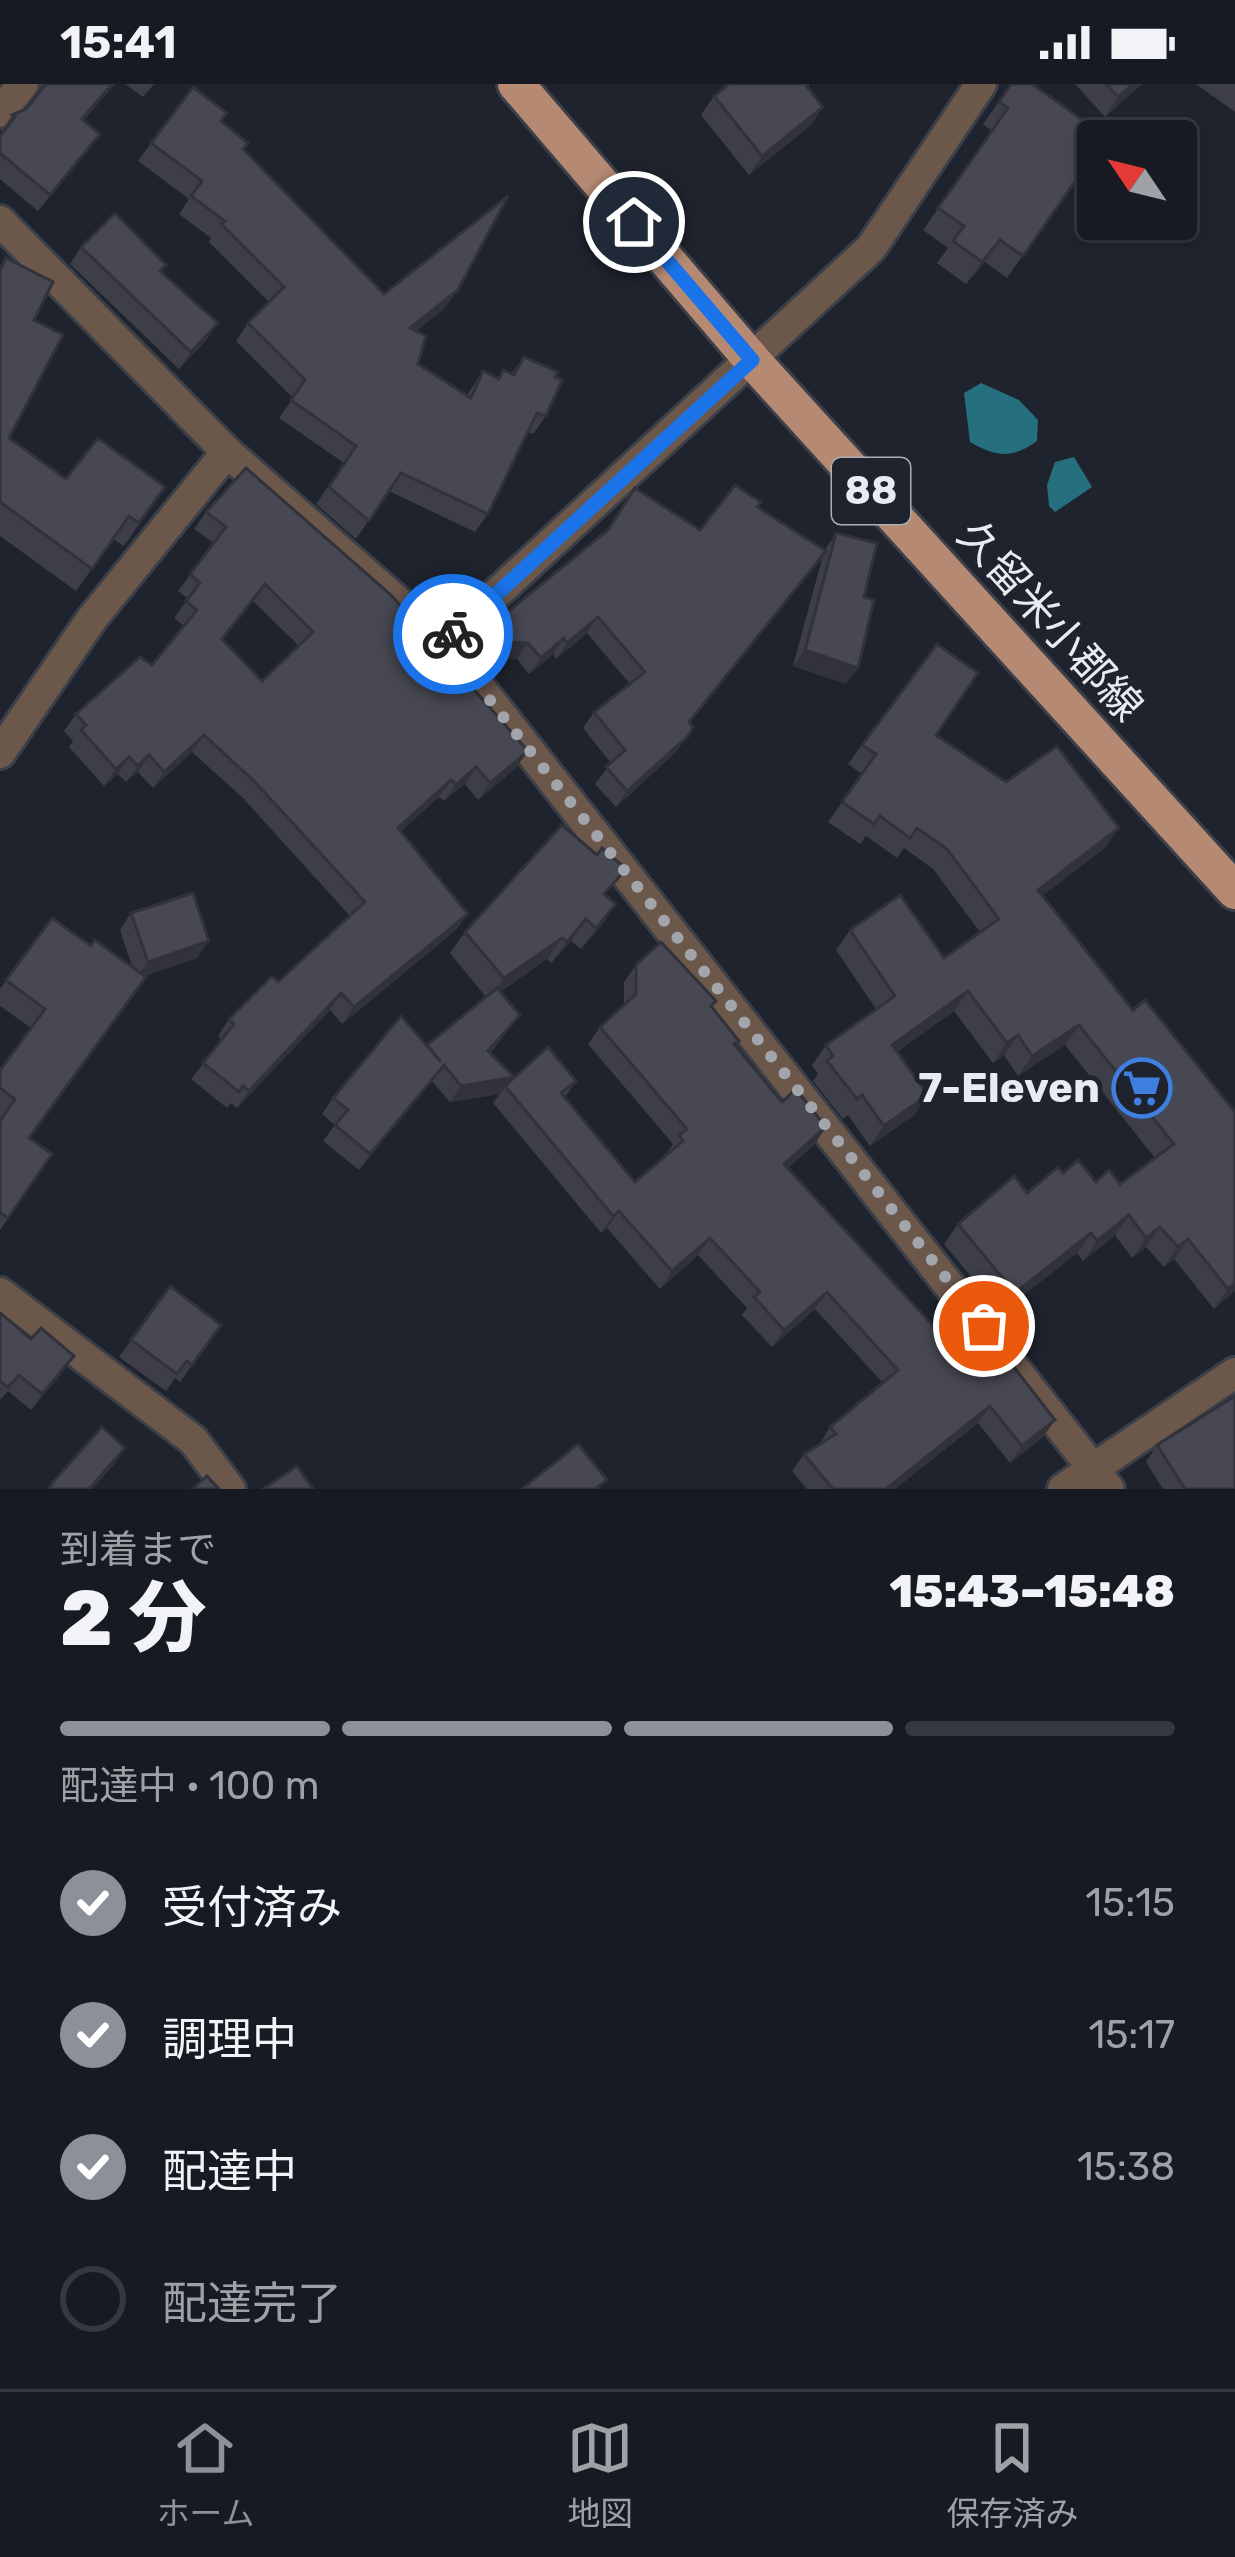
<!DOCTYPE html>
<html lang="ja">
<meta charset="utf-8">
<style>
body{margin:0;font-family:Rubik,"Noto Sans JP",sans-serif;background:#24272f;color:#f1f3f6;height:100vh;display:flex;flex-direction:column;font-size:45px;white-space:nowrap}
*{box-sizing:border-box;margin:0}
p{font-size:39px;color:#9ea1a5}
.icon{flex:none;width:66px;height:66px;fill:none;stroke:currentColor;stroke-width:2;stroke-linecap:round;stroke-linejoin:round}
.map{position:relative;height:1405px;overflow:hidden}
.drawer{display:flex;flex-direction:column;background:#171a22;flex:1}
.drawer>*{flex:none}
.needle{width:78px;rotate:305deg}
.buttons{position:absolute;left:1077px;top:36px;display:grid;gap:24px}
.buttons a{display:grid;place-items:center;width:120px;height:120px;border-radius:12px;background:#171a22;box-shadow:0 3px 9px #0004,0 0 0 3px #363840;font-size:60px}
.pin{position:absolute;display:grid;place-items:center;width:102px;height:102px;color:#fff;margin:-51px;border:6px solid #fff;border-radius:50%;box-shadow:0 3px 12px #0007}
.courier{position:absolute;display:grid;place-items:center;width:120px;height:120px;margin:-60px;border:9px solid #1a73e8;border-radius:50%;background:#fff;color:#222;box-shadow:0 3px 15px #0007}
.overview em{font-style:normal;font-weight:800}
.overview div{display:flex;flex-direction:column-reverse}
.overview{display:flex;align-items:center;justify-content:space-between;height:204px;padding:0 60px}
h1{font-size:78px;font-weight:800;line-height:90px}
.bar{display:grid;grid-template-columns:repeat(4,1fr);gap:18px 12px;align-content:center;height:144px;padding:0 60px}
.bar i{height:15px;border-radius:9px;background:#363840}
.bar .active{background:#8c9099}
.bar p{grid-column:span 4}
ol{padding:0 60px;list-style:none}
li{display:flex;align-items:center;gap:36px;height:132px}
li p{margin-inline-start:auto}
li .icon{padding:12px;border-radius:50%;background:#8c9099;color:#fff;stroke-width:4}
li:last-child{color:#9ea1a5}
li i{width:66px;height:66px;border:6px solid #363840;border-radius:50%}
.status{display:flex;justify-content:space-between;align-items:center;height:84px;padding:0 60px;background:#171a22;direction:ltr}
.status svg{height:33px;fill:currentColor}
.dock{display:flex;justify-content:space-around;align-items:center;height:168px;border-top:3px solid #363840;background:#171a22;font-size:33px;color:#9ea1a5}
.dock a{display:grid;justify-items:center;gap:6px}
.dock .active{color:#8c9099}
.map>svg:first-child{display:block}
</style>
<div class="status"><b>15:41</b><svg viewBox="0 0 49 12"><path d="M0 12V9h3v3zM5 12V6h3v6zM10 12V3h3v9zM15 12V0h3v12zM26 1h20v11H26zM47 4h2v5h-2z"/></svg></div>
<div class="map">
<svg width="1235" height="1405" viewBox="0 0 1235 1405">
<rect width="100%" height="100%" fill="#1f232d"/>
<g fill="#266f7e">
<path d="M981 299 1019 316 1038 336 1037 357C1012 375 996 373 970 358L964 309Z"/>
<path d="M1074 373 1092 403 1055 428 1049 422 1047 401 1055 378Z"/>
</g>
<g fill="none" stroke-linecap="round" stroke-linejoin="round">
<g stroke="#3b3f48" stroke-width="36">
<g id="street">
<path d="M0 28 23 0"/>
<path d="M0 137 227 368 444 558 1109 1405"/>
<path d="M444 558 871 164 981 0"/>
<path d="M0 669 91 536 227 368"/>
<path d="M0 1209 193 1356 230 1405"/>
<path d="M1063 1405 1235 1289"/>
</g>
</g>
<g stroke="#3b3f48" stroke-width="42">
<path id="primary" d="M516 0 752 276 1235 807"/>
</g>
<use href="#street" stroke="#6c574b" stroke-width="30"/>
<use href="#primary" stroke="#b58972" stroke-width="36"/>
</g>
<g fill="#3d3e47" fill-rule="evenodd">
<path d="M41 0H115L84 36 100 50 38 127 0 95V52L3 49 1 47 12 31 26 25 39 8Z"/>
<path d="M125 0H154L143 13Z"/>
<path d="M729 0H810L807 3 823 23 810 42 749 91 701 31 714 12Z"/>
<path d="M1011 0 1087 39 1079 51 1098 64 1007 194 985 178 966 200 937 179 948 164 923 146 992 47 983 40Z"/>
<path d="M1075 0H1142L1105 33Z"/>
<path d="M1196 0H1235V28Z"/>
<path d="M221 37 243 65 384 210 445 224 416 247 418 280 467 311 483 287 497 294 503 286 511 290 524 273 555 293 546 332 533 350 528 348 488 430 475 448 389 407 356 455 316 420 344 379 279 334 293 314 236 257 248 239 269 218 209 158 211 154 179 130 189 115 138 77 151 59Z"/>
<path d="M81 163 166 181 161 188 218 239 206 256 179 285 70 180Z"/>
<path d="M6 174 34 236 9 354 66 395 165 403 124 462 113 455 76 507 0 452V183Z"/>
<path d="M246 384 516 684 478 716 465 700 444 717 439 713 400 748 456 846 342 940 330 926 237 1024 231 1019 227 1024 191 995 222 956 218 952 229 935 278 898 350 832 243 714 192 668 153 704 138 688 126 698 118 690 104 702 69 663 73 657 64 647 76 630 152 581 184 542 174 534 188 515 178 507 214 459 194 445 206 428ZM253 517 299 562 262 597 223 555Z"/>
<path d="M757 423 825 466 836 449 864 513 846 600 793 582 823 471 690 639 676 668 616 723 595 700 611 679 583 644 594 628 630 600 587 549 556 575 553 570 529 590 517 575 481 574 473 563 484 547 700 446Z"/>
<path d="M936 651 1105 764 1043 811 1133 926 1235 1207 1214 1225 1174 1175 1164 1183 1146 1163 1132 1174 1115 1151 1083 1177 1077 1169 1001 1229 944 1160 958 1140 1027 1109 1063 1089 1096 1098 1120 1100 1155 1074 1065 961 1018 992 1004 971 993 979 954 927 897 968 928 1011 914 1031 870 1062 848 1031 843 1035 813 997 818 990 812 981 826 961 876 925 836 866 850 846 944 874 980 848 933 785 904 764 897 774 866 752 860 760 828 738 862 690 848 680 862 661Z"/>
<path d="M606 812 616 820 601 842 581 865 571 857 551 879 547 875 500 908 520 931 490 969 514 993 576 997 565 1013 635 1098 668 1070 667 1069 673 1060 588 960 600 943 624 921V898L636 881 712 924 735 962 782 1018 826 1043 814 1061 787 1084 950 1260 1055 1336 1043 1353 1010 1379 978 1339 895 1405H807L792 1387 804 1370 819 1361 830 1343 883 1299 815 1225 772 1263 742 1231 747 1224 698 1171 660 1205 607 1144 601 1149 493 1019 500 1010 450 1018 432 997 359 1086 323 1057 335 1041 322 1030 333 1014 427 961 486 913 450 869 465 848Z"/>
<path d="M131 829 209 857 197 874 145 892 29 1054 52 1070 0 1146V986L31 944 0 922V905L52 834 91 862 132 882 120 846Z"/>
<path d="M170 1202 221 1241 180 1298 175 1294 166 1307 119 1273Z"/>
<path d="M0 1229 63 1288 31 1326 8 1307 0 1316Z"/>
<path d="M1157 1361 1235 1405H1163L1146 1378Z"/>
</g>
<g fill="#32323a">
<path d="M112 0H115L71 51 82 35Z"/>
<path d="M1133 0H1142L1105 33 1118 13Z"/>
<path d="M823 23 810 42 749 91 762 72Z"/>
<path d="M100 50 89 66 38 127 50 111Z"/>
<path d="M1000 156 985 178 966 200 982 178Z"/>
<path d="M458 206 445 224 397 262 410 244Z"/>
<path d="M218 239 206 256 179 285 191 268Z"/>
<path d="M826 467 815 483 678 654 689 638Z"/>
<path d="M598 533 587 549 556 575 567 559Z"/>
<path d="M564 554 553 570 529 590 541 574Z"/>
<path d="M492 557 528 559 517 575 481 574Z"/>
<path d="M805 566 858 584 846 600 793 582Z"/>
<path d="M204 651 192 668 153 704 164 688Z"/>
<path d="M688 652 676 668 616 723 627 707Z"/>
<path d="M528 667 516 684 478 716 490 699Z"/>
<path d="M149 671 138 688 126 698 138 682Z"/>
<path d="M129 673 118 690 104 702 116 685Z"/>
<path d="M476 683 465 700 444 717 456 701Z"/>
<path d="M451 696 439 713 386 761 398 744Z"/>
<path d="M1119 744 1105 764 1024 826 1038 806Z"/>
<path d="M616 820 601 842 581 865 596 844Z"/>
<path d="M468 830 456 846 342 940 354 923Z"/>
<path d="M586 835 571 857 551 879 567 858Z"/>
<path d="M562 854 547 875 489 916 504 894Z"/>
<path d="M209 857 197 874 136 895 148 878Z"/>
<path d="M968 907 954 927 878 981 892 961Z"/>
<path d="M341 909 330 926 237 1024 249 1007Z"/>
<path d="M1079 941 1065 961 1018 992 1032 972Z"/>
<path d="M1018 951 1004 971 993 979 1007 959Z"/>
<path d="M444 981 432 997 359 1086 370 1070Z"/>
<path d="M514 993 500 1010 450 1018 461 1002Z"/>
<path d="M928 1011 914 1031 870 1062 884 1042Z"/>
<path d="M826 1043 814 1061 772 1098 784 1080Z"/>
<path d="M619 1127 607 1144 601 1149 613 1132Z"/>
<path d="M1129 1131 1115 1151 1083 1177 1097 1157Z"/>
<path d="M1160 1143 1146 1163 1132 1174 1146 1154Z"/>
<path d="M1091 1149 1077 1169 1001 1229 1015 1209Z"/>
<path d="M710 1154 698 1171 660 1205 672 1187Z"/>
<path d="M1188 1155 1174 1175 1164 1183 1178 1163Z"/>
<path d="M1235 1199V1207L1214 1225 1228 1205Z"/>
<path d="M827 1208 815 1225 772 1263 784 1246Z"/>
<path d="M74 1272 63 1288 31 1326 42 1310Z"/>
<path d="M990 1322 978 1339 895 1405H886Z"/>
<path d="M1055 1336 1043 1353 1010 1379 1022 1362Z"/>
<path d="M125 1364 114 1381 92 1405H89Z"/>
</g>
<g fill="#474853" stroke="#32323a" stroke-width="3" fill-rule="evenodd">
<path d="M46 0H112L82 35 100 50 50 111 0 69V52L15 33 12 31 26 25Z"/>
<path d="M729 0H805L823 23 762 72 714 12Z"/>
<path d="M1011 0H1032L1087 39 1076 49 1098 64 1023 172 1000 156 982 178 953 157 964 142 938 124 1008 24 999 18Z"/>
<path d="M1106 0H1133L1118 13Z"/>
<path d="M193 3 227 29 221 37 248 59 243 65 384 210 508 112 458 206 410 244 426 252 418 280 471 314 483 287 499 295 503 286 514 291 524 273 558 288 555 293 562 296 546 332 537 329 488 430 401 389 369 437 329 403 356 362 291 316 305 296 248 239 284 203 221 140 225 137 191 112 202 97 151 59Z"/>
<path d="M115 129 166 181 160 187 218 239 191 268 81 163Z"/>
<path d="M6 174 53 198 34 236 63 251 9 354 66 395 98 354 165 403 139 439 129 432 92 485 0 418V186Z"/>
<path d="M246 384 391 511 528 667 490 699 476 683 456 701 451 696 398 744 468 830 354 923 341 909 249 1007 243 1002 239 1008 203 979 234 940 229 935 272 892 278 898 365 818 255 698 204 651 164 688 149 671 138 682 129 673 116 685 81 646 86 641 76 630 140 573 152 581 197 526 186 517 200 499 190 490 226 443 206 428ZM265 500 313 548 262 597 222 555Z"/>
<path d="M735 401 761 418 757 423 826 467 689 638 693 643 688 652 627 707 606 683 625 666 594 628 645 588 598 533 567 559 564 554 541 574 528 559 492 557 484 547 608 446 635 404 700 446Z"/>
<path d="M836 449 877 459 864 513 874 516 858 584 805 566Z"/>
<path d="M937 560 978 589 936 651 1006 698 1057 662 1119 744 1038 806 1133 926 1145 916 1235 1028V1199L1228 1205 1188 1155 1178 1163 1160 1143 1146 1154 1129 1131 1097 1157 1091 1149 1015 1209 958 1140 1014 1092 1027 1109 1058 1083 1063 1089 1078 1076 1096 1098 1109 1086 1120 1100 1174 1060 1079 941 1032 972 1018 951 1007 959 968 907 892 961 928 1011 884 1042 862 1011 857 1015 827 977 833 972 826 961 895 912 850 846 900 811 944 874 999 835 947 765 917 744 910 754 880 732 874 740 842 718 876 670 862 661Z"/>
<path d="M562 741 597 771 602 764 626 785 604 810 616 820 596 844 586 835 567 858 562 854 504 894 465 848Z"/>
<path d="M193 809 209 857 148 878 131 829Z"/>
<path d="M52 834 91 862 95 856 146 893 29 1054 52 1070 8 1134 0 1129V1037L15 1015 0 1004V986L45 925 6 896Z"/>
<path d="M661 858 716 917 711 922 739 957 734 960 782 1018 796 1005 826 1043 784 1080 950 1260 978 1237 1055 1336 1022 1362 990 1322 886 1405H833L804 1370 836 1350 830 1343 898 1286 827 1208 784 1246 754 1213 760 1208 710 1154 672 1187 619 1127 613 1132 505 1002 548 963 576 997 561 1009 635 1098 683 1057 679 1051 687 1045 600 943 636 910V881Z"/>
<path d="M497 904 520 931 488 967 514 993 461 1002 444 981 370 1070 335 1041 348 1026 333 1014 401 932 441 978 427 961Z"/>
<path d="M170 1202 221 1241 192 1281 187 1277 177 1290 131 1256Z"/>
<path d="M0 1229 31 1255 41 1244 74 1272 42 1310 19 1291 8 1303 0 1297Z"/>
<path d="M1235 1312V1405H1185L1157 1361Z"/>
<path d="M102 1343 125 1364 89 1405H49L54 1397Z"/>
<path d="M578 1360 607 1396 595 1405H522Z"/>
<path d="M297 1382 313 1405H263Z"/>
<path d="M207 1392 219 1405H193Z"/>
</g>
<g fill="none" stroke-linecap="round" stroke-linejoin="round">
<path stroke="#a2a5ac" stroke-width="12" stroke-dasharray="0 21.6" d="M453 550 444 558 984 1242"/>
<path stroke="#1a73e8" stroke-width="15" d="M453 550 752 276 634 138"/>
</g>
<defs>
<g id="supermarket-ring" transform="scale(3)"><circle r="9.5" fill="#1f232d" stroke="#3f7fe0" stroke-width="1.5"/><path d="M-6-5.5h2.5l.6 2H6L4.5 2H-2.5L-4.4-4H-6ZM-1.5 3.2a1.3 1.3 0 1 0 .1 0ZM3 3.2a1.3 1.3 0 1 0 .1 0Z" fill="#3f7fe0"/></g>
</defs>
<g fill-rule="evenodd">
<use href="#supermarket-ring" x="1142" y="1004"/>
</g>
<g text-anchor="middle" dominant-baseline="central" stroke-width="10" stroke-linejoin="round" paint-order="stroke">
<rect fill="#1f232d" stroke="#acafb6" stroke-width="3" x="832" y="374" width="78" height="66" rx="9"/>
<g font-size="39" font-weight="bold" fill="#e8ebf1">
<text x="871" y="407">88</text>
</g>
<g font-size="42" fill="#e8ebf1" stroke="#1f232d">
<text transform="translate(1050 537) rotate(48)">久留米小郡線</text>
</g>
<g font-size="42" font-weight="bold" fill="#e8ebf1" stroke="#1f232d" text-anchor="end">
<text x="1100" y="1004">7-Eleven</text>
</g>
</g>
</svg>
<div class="buttons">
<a><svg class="needle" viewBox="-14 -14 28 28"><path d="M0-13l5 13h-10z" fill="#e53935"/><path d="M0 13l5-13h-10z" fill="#9ea1a5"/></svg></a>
</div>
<div class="pin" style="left:984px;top:1242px;background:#ea580c"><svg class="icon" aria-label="bag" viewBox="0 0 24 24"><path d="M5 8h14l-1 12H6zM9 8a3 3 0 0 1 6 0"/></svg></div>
<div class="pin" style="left:634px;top:138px;background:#1f2937"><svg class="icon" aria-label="home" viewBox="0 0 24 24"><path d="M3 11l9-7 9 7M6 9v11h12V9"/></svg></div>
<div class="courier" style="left:453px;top:550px"><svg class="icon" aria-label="bike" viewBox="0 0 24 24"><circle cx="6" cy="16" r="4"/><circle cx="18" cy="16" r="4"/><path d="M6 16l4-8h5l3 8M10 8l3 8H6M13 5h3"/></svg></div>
</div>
<section class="drawer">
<div class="overview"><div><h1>2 分</h1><p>到着まで</p></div><em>15:43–15:48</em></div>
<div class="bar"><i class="active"></i><i class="active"></i><i class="active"></i><i></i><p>配達中 · 100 m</p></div>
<ol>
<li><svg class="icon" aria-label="check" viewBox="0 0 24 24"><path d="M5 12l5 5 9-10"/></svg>受付済み<p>15:15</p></li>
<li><svg class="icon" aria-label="check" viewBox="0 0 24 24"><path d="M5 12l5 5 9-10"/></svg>調理中<p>15:17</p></li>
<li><svg class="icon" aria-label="check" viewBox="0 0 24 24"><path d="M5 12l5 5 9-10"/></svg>配達中<p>15:38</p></li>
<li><i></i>配達完了</li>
</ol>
</section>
<nav class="dock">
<a class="active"><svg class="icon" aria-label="home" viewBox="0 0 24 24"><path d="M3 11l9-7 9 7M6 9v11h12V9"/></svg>ホーム</a>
<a><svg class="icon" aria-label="map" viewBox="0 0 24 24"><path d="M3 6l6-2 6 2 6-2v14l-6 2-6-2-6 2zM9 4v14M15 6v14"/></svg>地図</a>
<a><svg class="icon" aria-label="saved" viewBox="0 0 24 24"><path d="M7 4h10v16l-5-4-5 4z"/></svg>保存済み</a>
</nav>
